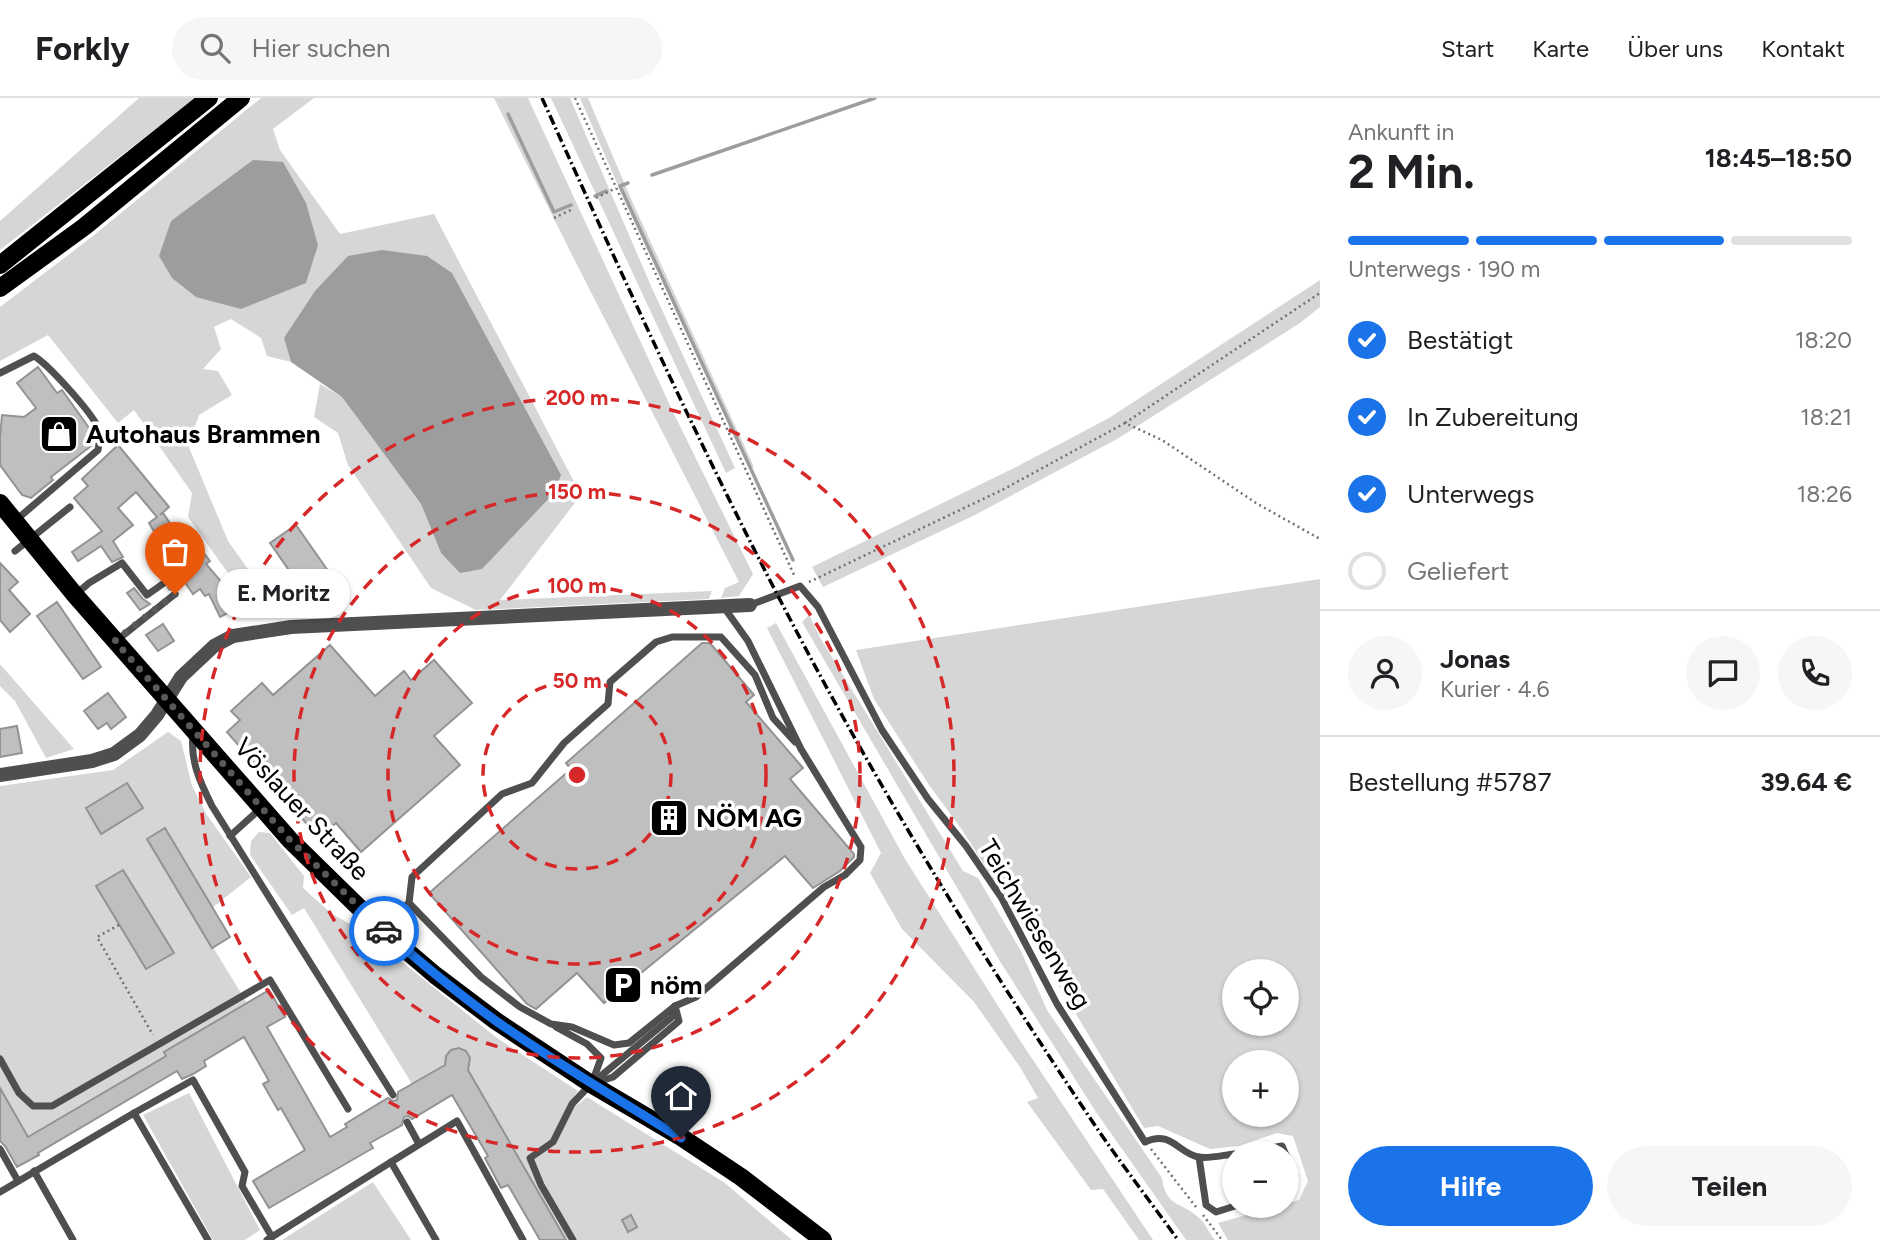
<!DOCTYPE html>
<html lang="de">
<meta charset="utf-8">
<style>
body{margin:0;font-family:Figtree,sans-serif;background:#f6f6f6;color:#202124;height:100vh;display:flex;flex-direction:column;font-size:26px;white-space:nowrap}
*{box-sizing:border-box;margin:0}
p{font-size:23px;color:#757577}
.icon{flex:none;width:38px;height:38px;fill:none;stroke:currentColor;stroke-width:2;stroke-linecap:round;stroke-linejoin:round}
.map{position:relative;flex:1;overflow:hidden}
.side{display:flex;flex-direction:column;background:#fff;width:560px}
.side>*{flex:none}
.fabs{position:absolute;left:1222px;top:861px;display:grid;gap:14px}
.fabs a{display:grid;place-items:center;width:77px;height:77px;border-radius:50%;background:#fff;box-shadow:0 2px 5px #0004;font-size:35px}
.pin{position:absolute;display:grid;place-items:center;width:60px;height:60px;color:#fff;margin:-72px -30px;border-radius:50% 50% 50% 0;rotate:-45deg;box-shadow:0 0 7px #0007}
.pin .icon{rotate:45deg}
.courier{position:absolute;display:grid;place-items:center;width:70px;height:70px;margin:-35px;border:5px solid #1a73e8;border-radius:50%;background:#fff;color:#222;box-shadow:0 2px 9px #0007}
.bubble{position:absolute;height:49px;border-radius:24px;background:#fff;box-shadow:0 2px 5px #0004;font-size:23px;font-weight:700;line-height:49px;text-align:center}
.headline em{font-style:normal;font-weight:700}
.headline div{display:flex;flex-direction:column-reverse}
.headline{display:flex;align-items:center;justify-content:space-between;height:119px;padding:0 28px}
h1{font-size:46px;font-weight:700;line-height:52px}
.bar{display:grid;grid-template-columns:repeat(4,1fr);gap:10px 7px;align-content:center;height:84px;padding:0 28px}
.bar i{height:9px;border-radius:5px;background:#e0e0e0}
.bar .on{background:#1a73e8}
.bar p{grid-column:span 4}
.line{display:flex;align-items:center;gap:18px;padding:0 28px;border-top:2px solid #e0e0e0}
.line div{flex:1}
.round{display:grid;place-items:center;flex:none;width:74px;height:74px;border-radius:37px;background:#f6f6f6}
ol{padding:0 28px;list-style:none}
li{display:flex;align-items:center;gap:21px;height:77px}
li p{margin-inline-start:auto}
li .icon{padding:7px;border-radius:50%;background:#1a73e8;color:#fff;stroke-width:4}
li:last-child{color:#757577}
li i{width:38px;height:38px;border:4px solid #e0e0e0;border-radius:50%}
.cta{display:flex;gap:14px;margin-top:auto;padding:14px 28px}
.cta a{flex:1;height:80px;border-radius:42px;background:#1a73e8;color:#fff;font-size:28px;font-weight:700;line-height:80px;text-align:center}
.cta a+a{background:#f6f6f6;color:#202124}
header{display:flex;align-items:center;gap:42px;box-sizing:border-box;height:98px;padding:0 35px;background:#fff;border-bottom:2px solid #e0e0e0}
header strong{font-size:33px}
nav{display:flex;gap:38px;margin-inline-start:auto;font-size:24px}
.search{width:490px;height:63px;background:#f6f6f6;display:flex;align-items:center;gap:18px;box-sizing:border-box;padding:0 24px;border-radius:38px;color:#757577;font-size:26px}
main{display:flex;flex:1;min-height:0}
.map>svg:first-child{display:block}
</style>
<header>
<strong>Forkly</strong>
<div class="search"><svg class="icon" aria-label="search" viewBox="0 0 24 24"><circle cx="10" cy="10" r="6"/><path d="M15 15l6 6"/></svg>Hier suchen</div>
<nav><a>Start</a><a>Karte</a><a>Über uns</a><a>Kontakt</a></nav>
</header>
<main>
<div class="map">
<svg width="1320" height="1142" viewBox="0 0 1320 1142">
<rect width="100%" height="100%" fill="#fff"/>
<g fill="#d6d6d6" fill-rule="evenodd">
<path d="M139 0H195L0 152V123Z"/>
<path d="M261 0H314L273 31 280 52 340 136 434 116 581 397 500 502 712 493 709 501 476 512 431 490 348 367 338 335 314 319 320 286 342 299 421 406 441 455 554 395 284 239 291 264 267 258 261 240 231 221 214 229 221 251 203 271 218 273 232 297 199 317 188 347 228 443 262 491 250 506 188 419 192 395 134 312 118 325 48 237 0 263V209L93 138Z"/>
<path d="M494 0H528L674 316 753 476 739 498 721 500 725 490 739 484 573 159Z"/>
<path d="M551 0H570L651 188 735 370 726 375Z"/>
<path d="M580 0H588L632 103 754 369 750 371 630 115Z"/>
<path d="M1320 182V209L1300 225 1117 341 975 417 823 489 812 469 1014 370 1109 320Z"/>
<path d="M1320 481V1142H1228L1218 1125 1299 1102 1308 1083 1293 1038 1277 1035 1239 1048 1210 1051 1158 1028 1144 1030 1024 829 962 732 929 687 874 601 856 552ZM1234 873H1286V926H1234ZM1234 964H1286V1017H1234Z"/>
<path d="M809 517 822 543 963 773 978 780 1021 853 1047 912 1162 1080C1166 1110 1181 1103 1198 1119 1205 1124 1209 1135 1215 1142H1186L1096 1014 1001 865 802 524Z"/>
<path d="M776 525 905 761 1021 944 1153 1142H1139L1103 1091 1091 1092 1027 1004 1038 1000 1020 969 974 904 902 831 870 775 881 755 767 530Z"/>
<path d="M0 566 74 651 46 660 15 603 0 588Z"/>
<path d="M168 634 181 643 192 688 207 717 251 779 212 810 164 731 147 741 247 905 164 953 166 958 28 1039 0 990V688L113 672Z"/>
<path d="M259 734 270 735 304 778 303 790 332 816 363 833 497 940 578 993 570 1004 576 1008 587 999 725 1085 792 1142H566L467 971C472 963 471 956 463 951L451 952 447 958 446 966 412 986 304 810 292 817 250 757 251 743Z"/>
<path d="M189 995 260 1132 245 1142H213L143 1017Z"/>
<path d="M373 1084 411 1142H282Z"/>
</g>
<g fill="#9d9d9d">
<path d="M253 62 283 64 306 105 318 147 306 185 241 211 196 199 172 180 159 158 171 123Z"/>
<path d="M382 152 427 158 452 175 561 377 554 395 482 471 460 475 441 455 421 406 342 299 291 264 284 240 315 193 348 158Z"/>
</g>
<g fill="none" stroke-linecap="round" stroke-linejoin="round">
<g stroke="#9d9d9d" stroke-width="3.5">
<path d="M508 16 554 114 571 107"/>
<path d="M652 77 875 0"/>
<path d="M628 85 620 88 793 462"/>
<path d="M595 98 606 93"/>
</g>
</g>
<g fill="#bfbfbf" stroke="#939393" stroke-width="2">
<path d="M38 269 57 295 62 292 92 334 93 344 89 347 91 348 51 379 53 382 31 400 22 397 0 367V339L2 317 24 319 36 310 17 285Z"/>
<path d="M118 347 169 409 160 417 163 415 173 430 158 440 149 425 157 419 136 394 118 410 133 427 113 443 123 459 112 464 101 448 78 463 72 454 102 433 74 400 88 388 82 381Z"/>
<path d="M296 427 333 480 307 498 270 445Z"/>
<path d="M199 449 210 463 206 466 242 508 220 519 209 496 205 498 200 491 193 496 184 483 170 492 168 490 195 471 197 465 194 461H188L159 479Z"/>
<path d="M0 465 18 484 9 492 30 516 10 534 0 522Z"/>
<path d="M134 490 143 501 150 506 140 512 127 495Z"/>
<path d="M57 504 101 569 83 581 37 518Z"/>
<path d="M163 526 174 543 158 553 146 537Z"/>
<path d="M702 545H710L754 597 746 604 803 670 790 681 854 756V759L840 773 813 790 785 758 604 905 577 875 536 911 527 906 429 795 571 671 566 665Z"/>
<path d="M330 547 375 598 404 573 411 582 434 562 472 605 434 638 460 667 361 754 336 725 319 740 227 634 240 622 231 613 262 585 273 597Z"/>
<path d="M108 595 126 619 111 631 107 625 98 631 84 613Z"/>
<path d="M17 628 22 655 0 659V631Z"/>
<path d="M127 685 143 710 101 736 86 710Z"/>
<path d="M165 730 230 839 212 850 147 741Z"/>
<path d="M123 772 174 855 146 871 96 788Z"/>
<path d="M269 892 285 919 267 929 330 1039 347 1029 345 1026 388 1000 393 1003 397 1002 398 994 445 967 446 958 451 952 459 950 466 953 470 960 468 972 566 1142H540L508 1087 501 1090 485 1060 488 1058 452 997 412 1021 408 1018 404 1019 402 1027 370 1045 373 1050 269 1110 253 1083 305 1052 281 1010 278 1012 263 986 269 983 244 939 204 963 206 968 193 976 182 981 177 973 38 1055 39 1057 17 1069 5 1048 0 1043V990L28 1039 166 958 164 954Z"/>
<path d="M631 1117 637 1129 628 1134 622 1122Z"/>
</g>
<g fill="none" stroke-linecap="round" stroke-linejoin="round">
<g stroke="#717171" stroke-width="2.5" stroke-dasharray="2 3.5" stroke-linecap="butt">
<path d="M575 0 795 479"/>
<path d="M596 100 616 90"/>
<path d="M554 120 573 111"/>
<path d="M1125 325 1320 195"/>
<path d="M809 484 1004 391 1125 325 1162 342 1256 405 1320 441"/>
<path d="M119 827 97 839 153 937"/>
<path d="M1151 1051 1196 1109"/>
<path d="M1203 1117 1222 1142"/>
</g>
<g stroke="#4f4f4f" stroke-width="7">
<path d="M0 275 34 258C49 267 86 309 95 324 100 333 100 343 98 352L16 422"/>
<path d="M15 453 70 409"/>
<path d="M75 497 89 485 122 465 147 497 191 466"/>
<path d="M750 507 800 488 818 509 882 632 928 701 966 748 1001 799 1057 906 1145 1044C1171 1032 1177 1054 1198 1059 1208 1061 1224 1057 1234 1056"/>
<path d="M116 543 175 496"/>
<path d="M193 636C190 663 200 684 212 708L393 997"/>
<path d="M230 738 261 710"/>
<path d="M409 805 412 779 502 696 532 685 564 645 608 606 610 584 656 544 672 539H721L755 577 773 620 795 644"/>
<path d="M381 829 409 805 481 879 520 909 551 926 572 929 614 947 629 945 675 908 696 899 824 789 845 777 860 762 861 749 801 651 748 543 723 508"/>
<path d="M556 929 587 946 601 960 592 985"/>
<path d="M0 961 19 995 33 1008H52L270 882 348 1011"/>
<path d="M595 985 613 979 679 923 675 908"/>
<path d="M134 1015 193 982 245 1074 242 1088 272 1139"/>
<path d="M407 1024 419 1046"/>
<path d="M0 1051 18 1083"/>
<path d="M1241 1055 1282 1048 1285 1055"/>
<path d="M1286 1057 1295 1078 1286 1083"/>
<path d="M1199 1059 1206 1107 1216 1114 1235 1108"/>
<path d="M391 1064 457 1023 523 1142"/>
<path d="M34 1073 73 1142"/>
<path d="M0 1094 134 1015 208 1142"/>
<path d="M267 1142 391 1064 436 1142"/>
<path d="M573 1142 541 1087 530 1060 553 1044 572 1006 591 986 672 919 675 908"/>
</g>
<path stroke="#4f4f4f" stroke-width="14" d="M0 677 92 663 114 656 140 637 157 617 181 579 214 548 233 538 291 529 750 507"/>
<g stroke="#000" stroke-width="18">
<path d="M0 167 209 0"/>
<path d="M0 190 84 129 241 0"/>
<path d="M0 405 75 497 290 742 380 830 435 877 496 923 591 986 681 1039 741 1079 823 1142"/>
</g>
<path stroke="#000" stroke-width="3.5" stroke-dasharray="10 3.5 2 3.5" stroke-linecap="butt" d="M542 0C617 166 692 332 776 494 868 673 974 846 1086 1014 1115 1058 1147 1099 1178 1142"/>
</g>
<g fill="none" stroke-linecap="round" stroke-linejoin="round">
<path stroke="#595959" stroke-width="7" stroke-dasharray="0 12.6" d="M175 496 115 543 290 742 384 833"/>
<path stroke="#1a73e8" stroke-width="9" d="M384 833C420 864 457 895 496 923 556 965 619 1002 681 1040"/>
</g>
<g fill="none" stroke="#d62828" stroke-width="3.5" stroke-dasharray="12 9">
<circle cx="577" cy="677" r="94"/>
<circle cx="577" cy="677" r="189"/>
<circle cx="577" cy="677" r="283"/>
<circle cx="577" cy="677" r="377"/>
</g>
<defs>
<g id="shop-square" transform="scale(2.0125)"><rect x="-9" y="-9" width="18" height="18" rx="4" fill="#000" stroke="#fff"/><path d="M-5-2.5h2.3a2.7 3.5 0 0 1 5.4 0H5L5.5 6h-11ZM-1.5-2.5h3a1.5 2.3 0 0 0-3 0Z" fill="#fff"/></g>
<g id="building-square" transform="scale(2.0125)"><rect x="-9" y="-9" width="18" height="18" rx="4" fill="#000" stroke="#fff"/><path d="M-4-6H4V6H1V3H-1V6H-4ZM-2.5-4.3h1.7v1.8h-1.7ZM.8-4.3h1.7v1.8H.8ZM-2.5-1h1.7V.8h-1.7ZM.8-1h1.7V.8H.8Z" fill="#fff"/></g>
<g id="parking-square" transform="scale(2.0125)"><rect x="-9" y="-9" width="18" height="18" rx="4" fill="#000" stroke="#fff"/><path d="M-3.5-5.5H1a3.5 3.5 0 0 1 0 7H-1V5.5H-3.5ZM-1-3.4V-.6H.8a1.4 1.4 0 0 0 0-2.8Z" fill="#fff"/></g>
</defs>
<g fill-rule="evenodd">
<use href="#shop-square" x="59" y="336"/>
<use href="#building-square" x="669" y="720"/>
<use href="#parking-square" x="623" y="887"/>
</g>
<g text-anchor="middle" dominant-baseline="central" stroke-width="7" stroke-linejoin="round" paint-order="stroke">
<g font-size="26" font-weight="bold" fill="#000" stroke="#fff" text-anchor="start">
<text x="86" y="336">Autohaus Brammen</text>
<text x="696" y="720">NÖM AG</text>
<text x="650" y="887">nöm</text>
</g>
<g font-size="26" fill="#000" stroke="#fff">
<text transform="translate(302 711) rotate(47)">Vöslauer Straße</text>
<text transform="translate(1035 826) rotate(59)">Teichwiesenweg</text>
</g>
</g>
<circle cx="577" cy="677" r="10" fill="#d62828" stroke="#fff" stroke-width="3.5"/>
<g font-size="21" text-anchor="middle" font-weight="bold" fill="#d62828" stroke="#fff" stroke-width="7" stroke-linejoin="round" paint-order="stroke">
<text x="577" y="307">200 m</text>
<text x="577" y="401">150 m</text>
<text x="577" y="495">100 m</text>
<text x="577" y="590">50 m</text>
</g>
</svg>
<div class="fabs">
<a><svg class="icon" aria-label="locate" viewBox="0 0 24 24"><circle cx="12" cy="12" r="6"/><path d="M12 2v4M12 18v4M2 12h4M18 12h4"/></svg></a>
<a>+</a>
<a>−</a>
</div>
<div class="pin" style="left:175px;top:496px;background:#ea580c"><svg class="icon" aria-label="bag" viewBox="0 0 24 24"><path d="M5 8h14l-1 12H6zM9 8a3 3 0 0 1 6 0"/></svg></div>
<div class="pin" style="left:681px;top:1040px;background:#1f2937"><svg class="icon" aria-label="home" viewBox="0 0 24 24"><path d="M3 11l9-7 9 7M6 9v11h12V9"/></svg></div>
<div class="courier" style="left:384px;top:833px"><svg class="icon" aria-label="car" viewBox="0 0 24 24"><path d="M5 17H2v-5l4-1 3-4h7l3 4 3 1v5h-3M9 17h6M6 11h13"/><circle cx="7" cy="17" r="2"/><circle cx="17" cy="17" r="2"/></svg></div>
<div class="bubble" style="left:217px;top:471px;width:133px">E. Moritz</div>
</div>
<section class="side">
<div class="headline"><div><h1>2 Min.</h1><p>Ankunft in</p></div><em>18:45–18:50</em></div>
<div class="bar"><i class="on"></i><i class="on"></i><i class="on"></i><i></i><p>Unterwegs · 190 m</p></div>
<ol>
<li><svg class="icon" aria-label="check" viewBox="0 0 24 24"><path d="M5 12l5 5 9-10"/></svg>Bestätigt<p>18:20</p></li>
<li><svg class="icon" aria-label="check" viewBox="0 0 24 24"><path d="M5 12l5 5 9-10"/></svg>In Zubereitung<p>18:21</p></li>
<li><svg class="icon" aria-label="check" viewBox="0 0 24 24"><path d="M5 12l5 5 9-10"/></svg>Unterwegs<p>18:26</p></li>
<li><i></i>Geliefert</li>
</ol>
<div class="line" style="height:126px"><a class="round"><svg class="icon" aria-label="person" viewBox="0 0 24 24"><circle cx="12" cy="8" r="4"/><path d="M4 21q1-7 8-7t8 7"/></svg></a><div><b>Jonas</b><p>Kurier · 4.6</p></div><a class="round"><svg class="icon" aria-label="chat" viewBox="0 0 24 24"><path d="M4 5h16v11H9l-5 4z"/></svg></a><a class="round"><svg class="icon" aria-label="phone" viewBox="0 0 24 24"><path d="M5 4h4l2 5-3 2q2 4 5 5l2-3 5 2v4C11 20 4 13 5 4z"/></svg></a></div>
<div class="line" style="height:91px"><div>Bestellung #5787</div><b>39.64 €</b></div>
<div class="cta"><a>Hilfe</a><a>Teilen</a></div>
</section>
</main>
